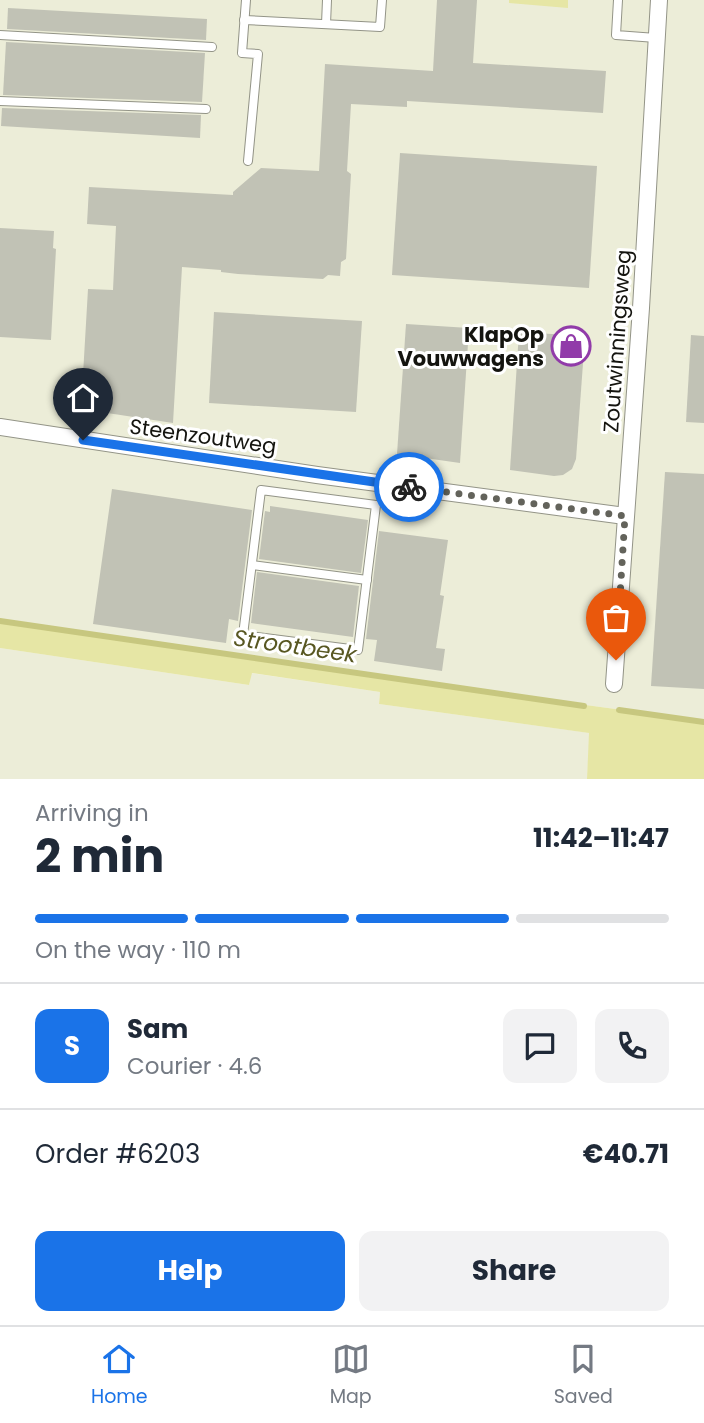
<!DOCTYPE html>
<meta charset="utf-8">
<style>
body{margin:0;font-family:Poppins,sans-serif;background:#f2f2f3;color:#1f2937;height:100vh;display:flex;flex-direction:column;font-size:26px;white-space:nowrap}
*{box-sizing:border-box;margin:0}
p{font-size:23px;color:#747a83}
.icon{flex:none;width:38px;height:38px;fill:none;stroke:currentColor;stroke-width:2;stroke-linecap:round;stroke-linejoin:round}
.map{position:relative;height:779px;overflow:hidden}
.drawer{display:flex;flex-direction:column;background:#fff;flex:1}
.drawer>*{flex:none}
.pin{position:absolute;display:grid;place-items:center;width:60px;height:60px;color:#fff;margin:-72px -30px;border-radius:50% 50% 50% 0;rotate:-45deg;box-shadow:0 0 7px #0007}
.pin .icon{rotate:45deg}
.courier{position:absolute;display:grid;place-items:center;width:70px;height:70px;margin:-35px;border:5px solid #1a73e8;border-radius:50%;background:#fff;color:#222;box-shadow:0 2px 9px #0007}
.headline em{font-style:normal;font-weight:700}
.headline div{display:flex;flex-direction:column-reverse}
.headline{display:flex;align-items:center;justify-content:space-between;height:119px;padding:0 35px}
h1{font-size:46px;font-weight:700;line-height:52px}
.bar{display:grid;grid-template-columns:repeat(4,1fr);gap:10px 7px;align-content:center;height:84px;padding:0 35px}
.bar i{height:9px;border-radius:5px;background:#e0e1e3}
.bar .on{background:#1a73e8}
.bar p{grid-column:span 4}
.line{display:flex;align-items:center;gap:18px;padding:0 35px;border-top:2px solid #e0e1e3}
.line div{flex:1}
.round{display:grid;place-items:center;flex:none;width:74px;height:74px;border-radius:14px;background:#f2f2f3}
.action{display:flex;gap:14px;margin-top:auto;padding:14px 35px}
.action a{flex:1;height:80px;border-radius:14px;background:#1a73e8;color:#fff;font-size:28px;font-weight:700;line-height:80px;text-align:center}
.action a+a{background:#f2f2f3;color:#1f2937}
.dock{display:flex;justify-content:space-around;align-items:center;height:98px;border-top:2px solid #e0e1e3;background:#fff;font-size:19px;color:#747a83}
.dock a{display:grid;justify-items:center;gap:4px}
.dock .on{color:#1a73e8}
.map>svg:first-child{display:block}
</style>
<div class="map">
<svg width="704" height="779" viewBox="0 0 704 779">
<rect width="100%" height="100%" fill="#f5f5e8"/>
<g fill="#ecedd8">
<path d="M0 0H704V721L245 659 0 622Z"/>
<path d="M0 648 249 685 251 673 380 692 379 704 590 733 587 779H0Z"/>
</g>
<g fill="#e6e6a5">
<path d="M509 0H568V8L509 3Z"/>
<path d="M0 622 245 659 704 721V779H587L589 733 379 704 380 692 252 673 249 685 0 648Z"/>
</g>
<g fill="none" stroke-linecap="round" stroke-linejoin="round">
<g stroke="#c7c77f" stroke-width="6">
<path d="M0 621 584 706"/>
<path d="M619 710 704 722"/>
</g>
</g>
<g fill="#c1c2b5">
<path d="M437 0H477L473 63 606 71 603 113 407 101V107L351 104 347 171 351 174 346 259 341 262 340 276 328 275 323 279 238 274 221 272V270L182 267 173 423 81 409 88 289 113 290 116 226 87 224 89 187 233 195V192L261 168 319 171 325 64 433 71Z"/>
<path d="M8 8 207 19 206 40 7 29Z"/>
<path d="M6 42 205 53 202 102 3 95Z"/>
<path d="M2 108 201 115 200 138 1 126Z"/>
<path d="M400 153 597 166 589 288 392 275Z"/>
<path d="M0 228 54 231 53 248 56 249 51 340 0 337Z"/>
<path d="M214 312 362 321 356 412 209 403Z"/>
<path d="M406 324 469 328 460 463 397 454Z"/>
<path d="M519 332 585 336 576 459 572 469 563 475 554 476 510 470Z"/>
<path d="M691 335 704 336V423L686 422Z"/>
<path d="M665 472 704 474V689L651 686Z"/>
<path d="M112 489 252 510 238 621 229 619 226 643 93 624Z"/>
<path d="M270 506 368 520 361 573 259 559 265 511 270 512Z"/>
<path d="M379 531 448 540 440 595 444 596 436 648 445 649 442 671 374 661 377 640 366 639Z"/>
<path d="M257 572 359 586 353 637 251 623Z"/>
</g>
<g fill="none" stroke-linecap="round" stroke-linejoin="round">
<g stroke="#939487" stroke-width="10">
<g id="service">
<path d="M246 0 242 53 258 54 248 161"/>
<path d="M618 0 616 35 656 38"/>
<path d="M244 20 380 27 382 0"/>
<path d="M326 24 327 0"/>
<path d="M0 35 212 47"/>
<path d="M0 101 206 109"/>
<path d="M261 490 376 505 358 650 243 635Z"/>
<path d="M252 565 367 580"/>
</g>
</g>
<g stroke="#939487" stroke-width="18">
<g id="minor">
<path d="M0 427 317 475 625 516"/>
<path d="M614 684 641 308 659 0"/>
</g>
</g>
<use href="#service" stroke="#fff" stroke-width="8"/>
<use href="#minor" stroke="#fff" stroke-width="16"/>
</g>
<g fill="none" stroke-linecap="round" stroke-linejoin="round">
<path stroke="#63635b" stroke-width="7" stroke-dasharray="0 12.6" d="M409 487 625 516 616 660"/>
<path stroke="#1a73e8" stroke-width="9" d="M83 440 409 487"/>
</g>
<defs>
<g id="shop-ring" transform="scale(2.0125)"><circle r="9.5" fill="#fff" stroke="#913ba9" stroke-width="1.5"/><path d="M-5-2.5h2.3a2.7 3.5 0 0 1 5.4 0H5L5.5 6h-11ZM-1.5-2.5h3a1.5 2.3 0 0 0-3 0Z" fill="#913ba9"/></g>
</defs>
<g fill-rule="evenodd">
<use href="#shop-ring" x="571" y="346"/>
</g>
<g text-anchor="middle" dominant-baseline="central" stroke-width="6" stroke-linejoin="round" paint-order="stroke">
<g font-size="21" font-weight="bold" fill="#14140f" stroke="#fff" text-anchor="end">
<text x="544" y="334">KlapOp<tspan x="544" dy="24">Vouwwagens</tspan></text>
</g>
<g font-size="21" fill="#14140f" stroke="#fff">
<text transform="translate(617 341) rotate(-86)">Zoutwinningsweg</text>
<text transform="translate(203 436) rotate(8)">Steenzoutweg</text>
</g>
<g font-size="23" font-style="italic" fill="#585722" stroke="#fff">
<text transform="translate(295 646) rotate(8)">Strootbeek</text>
</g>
</g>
</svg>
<div class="pin" style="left:616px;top:660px;background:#ea580c"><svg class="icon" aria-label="bag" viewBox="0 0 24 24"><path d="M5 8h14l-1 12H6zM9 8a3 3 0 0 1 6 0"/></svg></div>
<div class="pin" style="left:83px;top:440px;background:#1f2937"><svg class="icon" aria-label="home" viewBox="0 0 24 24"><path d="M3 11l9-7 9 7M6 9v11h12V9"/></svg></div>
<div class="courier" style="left:409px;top:487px"><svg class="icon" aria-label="bike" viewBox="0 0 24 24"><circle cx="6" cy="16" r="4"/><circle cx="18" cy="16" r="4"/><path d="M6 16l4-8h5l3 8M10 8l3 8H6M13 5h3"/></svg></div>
</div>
<section class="drawer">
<div class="headline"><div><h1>2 min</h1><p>Arriving in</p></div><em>11:42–11:47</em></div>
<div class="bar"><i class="on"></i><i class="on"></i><i class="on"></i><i></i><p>On the way · 110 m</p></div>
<div class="line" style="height:126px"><b class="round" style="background:#1a73e8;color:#fff">S</b><div><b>Sam</b><p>Courier · 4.6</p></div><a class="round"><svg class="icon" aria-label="chat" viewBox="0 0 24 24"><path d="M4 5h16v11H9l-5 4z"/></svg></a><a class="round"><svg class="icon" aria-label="phone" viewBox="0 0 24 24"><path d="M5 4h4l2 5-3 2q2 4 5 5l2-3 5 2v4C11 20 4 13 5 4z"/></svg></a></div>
<div class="line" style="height:91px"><div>Order #6203</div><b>€40.71</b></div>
<div class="action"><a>Help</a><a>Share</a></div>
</section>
<nav class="dock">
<a class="on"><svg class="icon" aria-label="home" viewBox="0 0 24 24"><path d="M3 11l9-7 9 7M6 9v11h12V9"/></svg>Home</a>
<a><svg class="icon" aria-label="map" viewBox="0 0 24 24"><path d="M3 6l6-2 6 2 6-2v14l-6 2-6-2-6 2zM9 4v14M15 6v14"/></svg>Map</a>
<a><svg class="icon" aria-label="saved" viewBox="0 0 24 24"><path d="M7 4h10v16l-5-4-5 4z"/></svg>Saved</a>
</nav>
